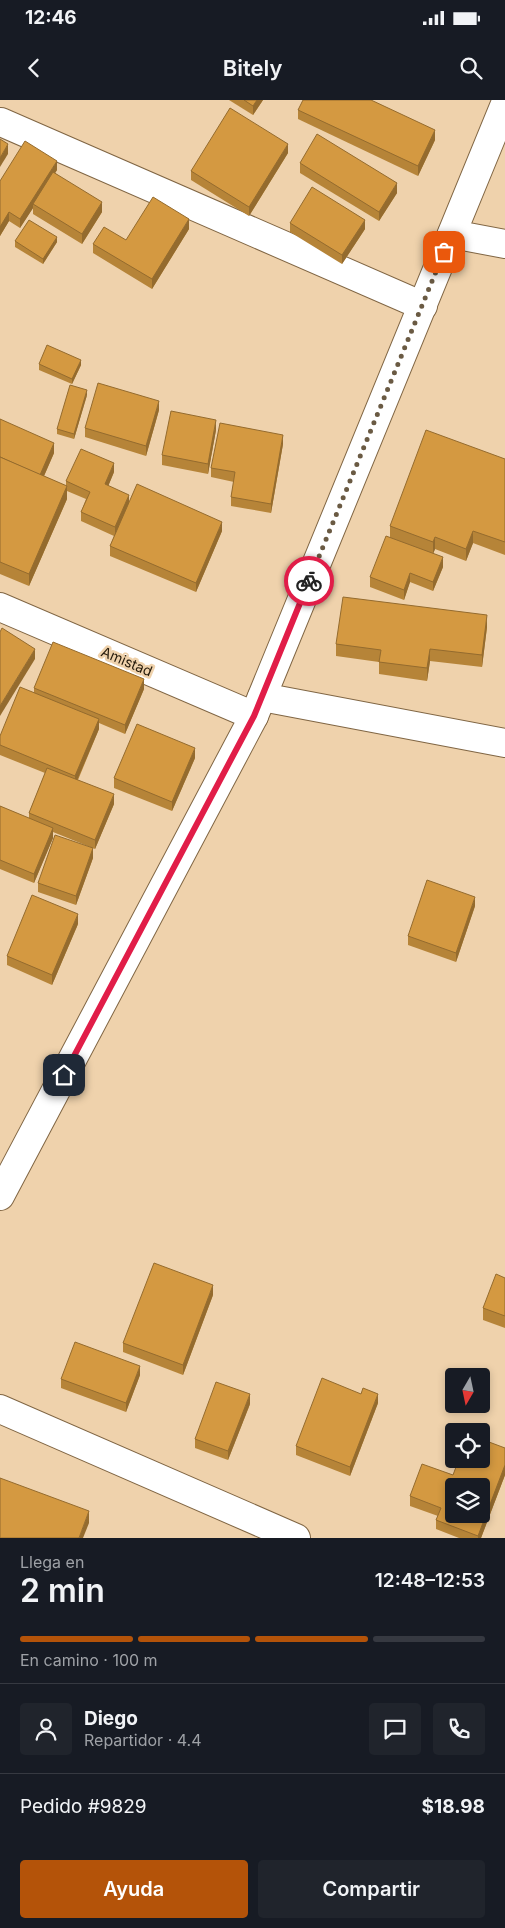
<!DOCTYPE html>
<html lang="es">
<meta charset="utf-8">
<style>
body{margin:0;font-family:Inter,sans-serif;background:#20242c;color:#f1f3f6;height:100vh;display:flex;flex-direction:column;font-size:19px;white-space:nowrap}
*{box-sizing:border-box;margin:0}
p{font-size:16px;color:#9ea1a6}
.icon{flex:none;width:28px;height:28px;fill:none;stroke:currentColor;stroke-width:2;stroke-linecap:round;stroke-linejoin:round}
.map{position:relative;height:1438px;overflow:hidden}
.sheet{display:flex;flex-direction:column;background:#171b24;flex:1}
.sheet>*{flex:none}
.needle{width:32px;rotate:189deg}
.tools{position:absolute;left:445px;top:1268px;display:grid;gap:10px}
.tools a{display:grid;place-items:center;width:45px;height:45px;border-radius:5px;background:#171b24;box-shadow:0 2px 8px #0003;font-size:25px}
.pin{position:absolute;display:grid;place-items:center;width:42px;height:42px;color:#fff;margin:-21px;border-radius:10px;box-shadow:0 2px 8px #0006}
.courier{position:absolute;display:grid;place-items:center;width:50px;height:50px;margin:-25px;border:4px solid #e11d48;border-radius:50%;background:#fff;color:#222;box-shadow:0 1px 6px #0007}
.head em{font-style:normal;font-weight:600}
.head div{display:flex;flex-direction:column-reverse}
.head{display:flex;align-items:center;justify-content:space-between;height:85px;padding:0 20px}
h1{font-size:32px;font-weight:600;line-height:38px}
.bar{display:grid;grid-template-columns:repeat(4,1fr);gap:8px 5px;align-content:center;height:60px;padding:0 20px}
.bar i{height:6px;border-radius:4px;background:#363941}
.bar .current{background:#b45309}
.bar p{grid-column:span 4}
.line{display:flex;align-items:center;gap:12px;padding:0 20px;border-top:1px solid #363941}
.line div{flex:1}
.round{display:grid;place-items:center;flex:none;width:52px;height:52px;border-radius:5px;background:#20242c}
.action{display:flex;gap:10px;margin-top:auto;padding:10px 20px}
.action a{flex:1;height:58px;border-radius:5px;background:#b45309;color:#fff;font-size:20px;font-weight:600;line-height:58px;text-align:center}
.action a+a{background:#20242c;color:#f1f3f6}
.status{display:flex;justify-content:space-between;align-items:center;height:35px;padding:0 25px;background:#171b24;direction:ltr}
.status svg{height:14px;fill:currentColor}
header{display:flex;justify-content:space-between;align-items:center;height:65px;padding:0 20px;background:#171b24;font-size:22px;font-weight:600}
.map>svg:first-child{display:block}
</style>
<div class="status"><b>12:46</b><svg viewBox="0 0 49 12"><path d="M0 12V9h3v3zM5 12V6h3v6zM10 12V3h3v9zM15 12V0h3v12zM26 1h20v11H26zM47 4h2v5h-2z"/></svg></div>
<header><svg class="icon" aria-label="back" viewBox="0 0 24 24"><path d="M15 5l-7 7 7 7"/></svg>Bitely<svg class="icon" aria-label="search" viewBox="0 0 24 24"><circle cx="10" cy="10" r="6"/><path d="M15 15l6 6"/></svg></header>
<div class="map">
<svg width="505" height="1438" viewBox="0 0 505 1438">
<rect width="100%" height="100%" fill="#efd2ac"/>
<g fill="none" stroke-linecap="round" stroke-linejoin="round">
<g stroke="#806644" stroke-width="30">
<g id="minor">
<path d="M1 22 423 206"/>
<path d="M452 134 505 144"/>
<path d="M0 507 254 616"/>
<path d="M262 597 505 643"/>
<path d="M0 1096 254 616 505 4"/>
<path d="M0 1309 296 1438"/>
</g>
</g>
<use href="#minor" stroke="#fff" stroke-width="28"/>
</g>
<g fill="#b68438">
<path d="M229 0H263L253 15Z"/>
<path d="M298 10 435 40 418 76 298 19Z"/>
<path d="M288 53 249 116 191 80V71Z"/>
<path d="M300 63 397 93 379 121 300 73Z"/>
<path d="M57 70 55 73 102 112 82 144 33 114V108L20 128 9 121 0 136V81Z"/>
<path d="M290 123 365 129 342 164 290 132Z"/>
<path d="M189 129 152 189 93 153V144L126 140Z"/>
<path d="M15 141 57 142 43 164 15 147Z"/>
<path d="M39 264 81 265 72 284 39 270Z"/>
<path d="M87 295 74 339 57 334V329Z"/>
<path d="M159 310 146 356 85 337V328Z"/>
<path d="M0 319 54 353 44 376 66 386V381L114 372 108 386 129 403 222 431 196 492 110 456V446L114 436 81 421V412L86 399 67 391V399L29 486 0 474Z"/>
<path d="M216 330 208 374 162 365V355Z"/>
<path d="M283 344 271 413 231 406V397L234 382 211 377V368Z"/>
<path d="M505 359V455L473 443 466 461 435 449 433 454 443 467 433 491 410 482 404 500 370 487V477L390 437V426Z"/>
<path d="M487 527 482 567 430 561 427 581 379 574V562L336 556V544Z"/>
<path d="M34 588 144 589 125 634 99 623V629L78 680 114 704 95 749 93 748V758L76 805 38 792V783L90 747 53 732V738L34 783 0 769V706L29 719V713L45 673 0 655V636L34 593Z"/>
<path d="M195 658 172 711 114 688V678Z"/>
<path d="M475 806 456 862 408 845V836Z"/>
<path d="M78 824 52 885 7 865V856Z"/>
<path d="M505 1178V1228L483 1220V1208Z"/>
<path d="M213 1195 183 1275 123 1252V1243Z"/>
<path d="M140 1275 126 1312 61 1288V1279Z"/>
<path d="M378 1303 350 1376 296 1355V1346Z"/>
<path d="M250 1304 228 1360 195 1348V1339Z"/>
<path d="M505 1348V1375L481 1438H459L436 1429V1420L438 1416 410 1406V1396L453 1375Z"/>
</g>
<g fill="#946b2e">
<path d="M257 0H263L253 15V6Z"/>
<path d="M435 30V40L418 76V66Z"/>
<path d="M8 44V54L0 67V58Z"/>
<path d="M288 44V53L249 116V107Z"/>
<path d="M57 61V70L35 105 33 104V108L20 128V119Z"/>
<path d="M397 83V93L379 121V112Z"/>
<path d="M102 102V112L82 144V134Z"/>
<path d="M9 112V121L0 136V127Z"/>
<path d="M189 119V129L152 189V179Z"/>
<path d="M365 120V129L342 164V155Z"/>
<path d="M57 137V142L43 164V159Z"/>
<path d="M81 260V265L72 284V279Z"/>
<path d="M87 290V295L74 339V334Z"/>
<path d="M159 301V310L146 356V346Z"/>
<path d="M216 320V330L208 374V364Z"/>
<path d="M283 335V344L271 413V404Z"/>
<path d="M54 343V353L40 385V375Z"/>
<path d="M114 363V372L105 394V384Z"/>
<path d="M67 386V399L29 486V474Z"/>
<path d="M129 395V404L115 436V427Z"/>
<path d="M222 422V431L196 492V483Z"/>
<path d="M473 431V443L466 461V449Z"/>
<path d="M435 437V449L433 454V442Z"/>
<path d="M443 457V467L433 491V482Z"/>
<path d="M410 473V482L404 500V490Z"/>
<path d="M487 515V527L482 567V555Z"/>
<path d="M35 549V559L0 616V606Z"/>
<path d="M430 549V561L427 581V568Z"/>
<path d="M144 579V589L125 634V625Z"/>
<path d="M99 619V629L75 685V676Z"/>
<path d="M195 648V658L172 711V702Z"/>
<path d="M114 694V704L95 749V740Z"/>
<path d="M53 728V738L34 783V774Z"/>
<path d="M93 748V758L76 805V796Z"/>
<path d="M475 797V806L456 862V853Z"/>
<path d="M78 814V824L52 885V875Z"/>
<path d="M213 1185V1195L183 1275V1265Z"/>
<path d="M140 1266V1275L126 1312V1303Z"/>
<path d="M250 1294V1304L228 1360V1351Z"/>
<path d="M378 1294V1303L350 1376V1367Z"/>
<path d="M505 1365V1375L481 1438H478V1436Z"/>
<path d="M89 1411V1423L83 1438H79Z"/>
</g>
<g fill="#d49941" stroke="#946b2e" fill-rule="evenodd">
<path d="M244 0H257L253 6Z"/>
<path d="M303 0H371L435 30 418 66 298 10Z"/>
<path d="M230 8 288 44 249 107 191 71Z"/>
<path d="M317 34 397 83 379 112 300 63Z"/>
<path d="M0 39 8 44 0 58Z"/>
<path d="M25 41 57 61 20 119 9 112 0 127V81Z"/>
<path d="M53 72 102 102 82 134 33 104Z"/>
<path d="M312 87 365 120 342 155 290 123Z"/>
<path d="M153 97 189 119 152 179 93 144 104 127 126 140Z"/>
<path d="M29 120 57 137 43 159 15 141Z"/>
<path d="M47 245 81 260 72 279 39 264Z"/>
<path d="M98 283 159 301 146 346 85 328Z"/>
<path d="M70 285 87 290 74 334 57 329Z"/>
<path d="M171 311 216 320 208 364 162 355Z"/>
<path d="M0 319 54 343 40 375 0 357Z"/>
<path d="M220 323 283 335 271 404 231 397 235 372 211 368Z"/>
<path d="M426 330 505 359V442L473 431 466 449 435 437 433 442 390 426Z"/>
<path d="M81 349 114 363 105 384 129 395 115 427 81 412 90 392 66 381Z"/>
<path d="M0 357 67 386 29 474 0 462Z"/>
<path d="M137 384 222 422 196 483 110 446Z"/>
<path d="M386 436 443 457 433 482 410 473 404 490 370 477Z"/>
<path d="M343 497 487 515 482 555 430 549 427 568 379 562 381 550 336 544Z"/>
<path d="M2 528 35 549 0 606V532Z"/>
<path d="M53 542 144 579 125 625 34 588Z"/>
<path d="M20 587 99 619 75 676 0 645V636Z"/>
<path d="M137 624 195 648 172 702 114 678Z"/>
<path d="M47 668 114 694 95 740 29 713Z"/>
<path d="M0 706 53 728 34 774 0 760Z"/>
<path d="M55 735 93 748 76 796 38 783Z"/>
<path d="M427 780 475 797 456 853 408 836Z"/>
<path d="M32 795 78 814 52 875 7 856Z"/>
<path d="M154 1163 213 1185 183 1265 123 1243Z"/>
<path d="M496 1174 505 1178V1216L483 1208Z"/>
<path d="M75 1242 140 1266 126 1303 61 1279Z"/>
<path d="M322 1278 361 1294 363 1288 378 1294 350 1367 296 1346Z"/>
<path d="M216 1282 250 1294 228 1351 195 1339Z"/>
<path d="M481 1339 505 1348V1365L478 1436 436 1420 441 1408 410 1396 422 1364 453 1375 459 1359H481ZM454 1386H481V1414H454Z"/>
<path d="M0 1378 89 1411 79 1438H0Z"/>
</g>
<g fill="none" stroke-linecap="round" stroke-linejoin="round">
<path stroke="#6a5a43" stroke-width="5" stroke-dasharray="0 9" d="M309 481 444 152"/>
<path stroke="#e11d48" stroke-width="6" d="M64 975 254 616 309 481"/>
</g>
<g text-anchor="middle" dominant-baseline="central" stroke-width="5" stroke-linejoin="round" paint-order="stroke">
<g font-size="14" fill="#23190a" stroke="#efd2ac">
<text transform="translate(127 561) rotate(23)">Amistad</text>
</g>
</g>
</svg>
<div class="tools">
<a><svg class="needle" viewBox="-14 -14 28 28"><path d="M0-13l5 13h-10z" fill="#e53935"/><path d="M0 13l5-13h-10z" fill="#9ea1a6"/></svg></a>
<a><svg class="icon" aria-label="locate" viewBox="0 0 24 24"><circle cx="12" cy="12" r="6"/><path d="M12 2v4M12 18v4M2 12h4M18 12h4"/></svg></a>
<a><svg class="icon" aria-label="layers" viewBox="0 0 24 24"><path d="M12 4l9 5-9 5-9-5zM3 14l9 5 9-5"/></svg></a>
</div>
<div class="pin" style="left:444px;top:152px;background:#ea580c"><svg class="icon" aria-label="bag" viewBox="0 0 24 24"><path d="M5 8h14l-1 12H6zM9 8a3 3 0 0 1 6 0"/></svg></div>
<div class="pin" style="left:64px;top:975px;background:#1f2937"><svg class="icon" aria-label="home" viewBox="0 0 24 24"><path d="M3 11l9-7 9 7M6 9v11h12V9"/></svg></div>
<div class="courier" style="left:309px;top:481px"><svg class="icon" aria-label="bike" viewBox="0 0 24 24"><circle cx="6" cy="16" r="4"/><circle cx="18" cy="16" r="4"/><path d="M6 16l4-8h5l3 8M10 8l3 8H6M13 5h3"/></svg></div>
</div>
<section class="sheet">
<div class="head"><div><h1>2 min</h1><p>Llega en</p></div><em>12:48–12:53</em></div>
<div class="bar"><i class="current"></i><i class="current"></i><i class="current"></i><i></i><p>En camino · 100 m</p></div>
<div class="line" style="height:90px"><a class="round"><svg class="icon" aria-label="person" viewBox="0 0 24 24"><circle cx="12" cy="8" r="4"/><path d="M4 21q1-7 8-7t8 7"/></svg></a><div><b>Diego</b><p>Repartidor · 4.4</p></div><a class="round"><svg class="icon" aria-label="chat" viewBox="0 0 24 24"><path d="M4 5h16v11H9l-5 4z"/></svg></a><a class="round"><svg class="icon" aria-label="phone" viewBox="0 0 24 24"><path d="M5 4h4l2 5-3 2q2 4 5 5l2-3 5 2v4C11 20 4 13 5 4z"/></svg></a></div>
<div class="line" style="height:65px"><div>Pedido #9829</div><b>$18.98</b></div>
<div class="action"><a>Ayuda</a><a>Compartir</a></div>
</section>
